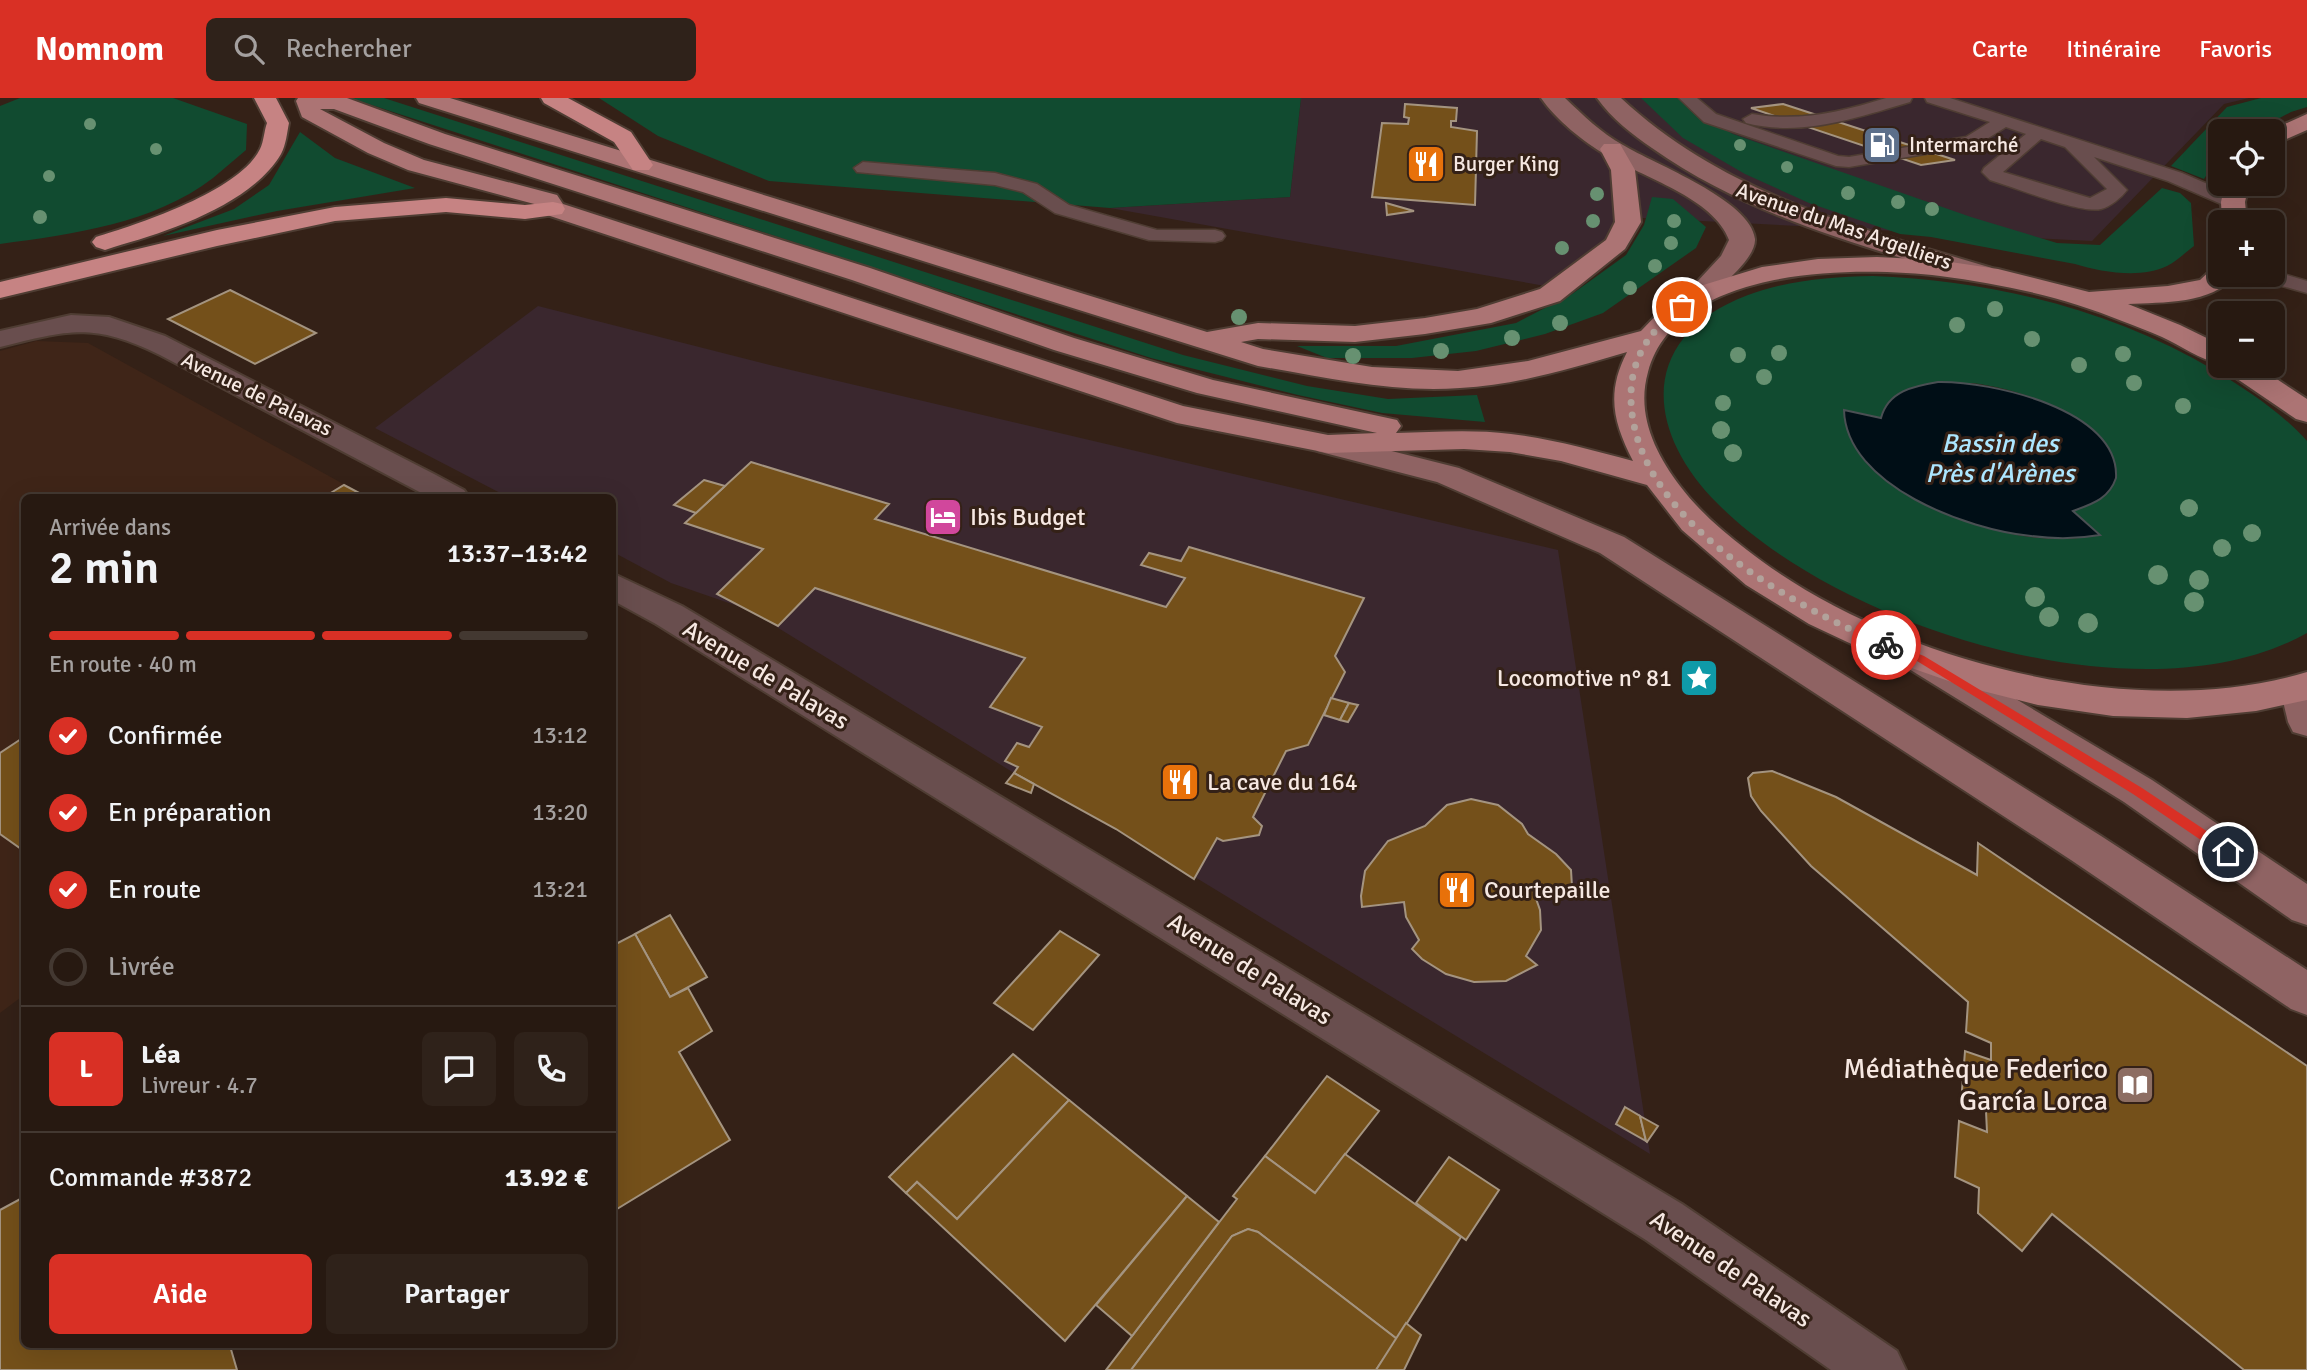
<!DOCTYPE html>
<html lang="fr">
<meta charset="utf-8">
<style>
body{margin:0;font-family:Signika,sans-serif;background:#2f221a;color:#f1f3f6;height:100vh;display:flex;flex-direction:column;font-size:26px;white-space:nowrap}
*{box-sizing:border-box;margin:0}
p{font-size:23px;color:#a4a09f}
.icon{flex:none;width:38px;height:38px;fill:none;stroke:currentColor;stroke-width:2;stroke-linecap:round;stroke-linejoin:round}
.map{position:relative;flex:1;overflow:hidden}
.sheet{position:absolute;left:21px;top:396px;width:595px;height:854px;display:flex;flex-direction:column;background:#271911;border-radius:10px;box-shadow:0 7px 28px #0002,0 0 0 2px #433831}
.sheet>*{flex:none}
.fabs{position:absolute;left:2208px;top:21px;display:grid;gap:14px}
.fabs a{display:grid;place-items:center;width:77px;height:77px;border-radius:10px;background:#271911;box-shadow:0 7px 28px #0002,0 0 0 2px #433831;font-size:35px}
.pin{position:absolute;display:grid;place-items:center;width:60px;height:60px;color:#fff;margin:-30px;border:4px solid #fff;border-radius:50%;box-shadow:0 2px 7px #0007}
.courier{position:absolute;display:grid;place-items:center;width:70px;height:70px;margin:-35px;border:5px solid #d93025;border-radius:50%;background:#fff;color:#222;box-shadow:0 2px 9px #0007}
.head em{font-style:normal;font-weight:600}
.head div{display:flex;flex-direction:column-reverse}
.head{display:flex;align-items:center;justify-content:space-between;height:119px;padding:0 28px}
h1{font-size:46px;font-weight:600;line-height:52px}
.bar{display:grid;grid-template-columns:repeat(4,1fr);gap:10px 7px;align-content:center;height:84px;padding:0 28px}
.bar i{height:9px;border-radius:5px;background:#433831}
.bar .on{background:#d93025}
.bar p{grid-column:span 4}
.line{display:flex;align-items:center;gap:18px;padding:0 28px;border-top:2px solid #433831}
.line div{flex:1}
.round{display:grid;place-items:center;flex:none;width:74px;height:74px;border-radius:10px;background:#2f221a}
ol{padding:0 28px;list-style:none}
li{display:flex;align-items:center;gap:21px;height:77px}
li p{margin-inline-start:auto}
li .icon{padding:7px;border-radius:50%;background:#d93025;color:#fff;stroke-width:4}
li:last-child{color:#a4a09f}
li i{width:38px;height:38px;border:4px solid #433831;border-radius:50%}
.action{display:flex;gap:14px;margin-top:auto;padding:14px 28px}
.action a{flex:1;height:80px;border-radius:10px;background:#d93025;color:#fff;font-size:28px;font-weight:600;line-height:80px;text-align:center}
.action a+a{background:#2f221a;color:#f1f3f6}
header{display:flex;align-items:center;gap:42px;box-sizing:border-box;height:98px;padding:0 35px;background:#d93025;color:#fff}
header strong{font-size:33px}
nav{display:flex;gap:38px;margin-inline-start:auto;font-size:24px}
.search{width:490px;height:63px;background:#2f221a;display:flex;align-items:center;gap:18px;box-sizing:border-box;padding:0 24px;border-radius:10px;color:#a4a09f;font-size:26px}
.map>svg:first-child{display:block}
</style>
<header>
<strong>Nomnom</strong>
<div class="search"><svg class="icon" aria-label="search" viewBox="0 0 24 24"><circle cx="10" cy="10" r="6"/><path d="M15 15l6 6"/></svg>Rechercher</div>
<nav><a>Carte</a><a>Itinéraire</a><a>Favoris</a></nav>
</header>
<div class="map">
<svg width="2307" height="1272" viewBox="0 0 2307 1272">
<rect width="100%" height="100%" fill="#342117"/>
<g fill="#3a272e">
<path d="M1301 0H2249L2224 6 2092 143 1624 119 1562 191 1110 110 1290 99Z"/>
<path d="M538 208 774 268 1558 452 1650 1056 1116 731 1035 686 1031 695 1006 685 1014 675 749 512 671 485 613 454 612 399H508L375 330Z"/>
</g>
<path fill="#3f2518" d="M36 243 88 245 367 399H24V897L0 915V253Z"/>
<g fill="#114b30" fill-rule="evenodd">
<path d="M20 0H173L247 26 246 52C235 61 224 71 213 80 153 126 73 136 0 146V8Z"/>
<path d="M350 0H384L1183 257 1307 288 1388 301 1477 297 1485 324 1382 315 1298 297 1151 260Z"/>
<path d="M599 0H1301L1290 99 1110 110 769 83 658 38Z"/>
<path d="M1641 0H1682L1697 17 1733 36 1971 119 2057 145 2100 147 2162 90 2180 95 2191 105 2194 148C2186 154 2177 163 2167 168 2141 181 2101 174 2075 166L1931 139 1900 136 1809 105 1745 76 1683 40Z"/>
<path d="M2261 0H2307V9L2291 14 2255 33H2221V55L2204 81 2171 68 2227 9Z"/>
<path d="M300 34 335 60 415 90 277 113 163 138 234 111 269 87Z"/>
<path d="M1652 99 1673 101 1706 129 1696 150 1603 215 1545 236 1476 253 1412 260H1327L1297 248H1396L1516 225 1572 196 1626 157 1644 127Z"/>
<path d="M1873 178C1993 183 2110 211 2214 272 2247 292 2281 314 2307 343V535C2145 626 1842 531 1718 406 1643 331 1639 238 1748 197 1788 182 1831 179 1873 178ZM1972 285C2004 289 2035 298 2064 314 2112 341 2145 392 2072 413L2099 437C2040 450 1974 430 1921 404L1881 320 1883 312Z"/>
</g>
<path fill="#000e16" stroke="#4a4f53" stroke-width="2" d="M1938 284C1990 283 2120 311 2116 380 2109 401 2092 406 2073 413L2100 437C2077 441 2054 441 2031 438 1968 432 1846 388 1844 312L1881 320C1888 293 1914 288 1938 284Z"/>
<g fill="#74501a" stroke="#a49480" stroke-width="2">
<path d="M1405 6 1457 10 1456 23H1451V29L1477 33 1475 107 1372 99 1382 25 1408 26 1409 20 1404 19Z"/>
<path d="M1783 6 1955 62 1921 67 1751 10Z"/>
<path d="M1386 105 1414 113 1387 117Z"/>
<path d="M230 192 316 235 255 266 168 221Z"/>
<path d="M751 364 889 406 875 421 1166 509 1185 480 1141 467 1149 455 1181 463 1189 449 1364 500 1335 558 1345 574 1308 647 1286 653 1253 719 1262 728 1259 737 1223 743 1217 740 1194 781 1116 731 1014 675 1018 669 1005 663 1017 645 1029 649 1042 629 990 609 1025 560 815 490 778 528 717 496 763 451 685 425Z"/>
<path d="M704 382 725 388 696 415 674 407Z"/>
<path d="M344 387 363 397 324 399Z"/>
<path d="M1331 600 1349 605 1340 622 1324 617Z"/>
<path d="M1349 605 1358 607 1348 624 1340 622Z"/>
<path d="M24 639V753L0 736V655Z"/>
<path d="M1772 673 1836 699 1977 777 1978 745 2307 968V1272H2244L2052 1116 2022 1153 1978 1115 1979 1090 1955 1079 1959 1023 1987 1034 1986 1013 1961 1005 1965 953 1991 962V945L1966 934 1968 904 1811 768 1761 713 1751 698 1748 680 1753 675Z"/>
<path d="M1014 675 1034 686 1031 695 1006 685Z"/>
<path d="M1471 701 1498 707 1522 726 1528 736 1556 756 1571 772 1572 789 1534 795 1540 812 1541 832 1526 858 1537 867 1506 883 1474 884 1446 876 1422 861 1412 851 1419 842 1406 819 1404 804 1362 809 1361 798 1365 773 1388 743 1425 728 1447 707Z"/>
<path d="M670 817 707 879 670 899 635 836Z"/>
<path d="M1060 833 1099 857 1033 932 994 905Z"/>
<path d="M635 836 670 899 688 890 712 933 679 954 730 1042 612 1114V841L616 846Z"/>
<path d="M1013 956 1069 1002 957 1121 917 1084 906 1095 889 1079Z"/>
<path d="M1327 978 1379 1013 1315 1095 1265 1058Z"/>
<path d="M1069 1002 1187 1098 1065 1243 906 1095 917 1084 957 1121Z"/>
<path d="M1625 1009 1640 1018 1646 1043 1616 1026Z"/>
<path d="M1640 1018 1658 1028 1647 1044 1646 1043Z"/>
<path d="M1345 1056 1461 1139 1397 1241 1258 1134 1248 1131 1232 1138 1131 1272H1106L1237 1101 1233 1098 1265 1058 1315 1095Z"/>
<path d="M1449 1059 1499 1092 1466 1142 1416 1105Z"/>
<path d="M1187 1098 1219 1124 1132 1238 1096 1207Z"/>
<path d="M24 1099V1246H233L230 1248 237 1272H0V1112Z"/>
<path d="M1248 1131 1258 1134 1397 1241 1376 1272H1131L1232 1138Z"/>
<path d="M1406 1225 1421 1237 1404 1272H1376Z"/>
</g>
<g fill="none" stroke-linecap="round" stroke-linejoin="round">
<g stroke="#4f3d33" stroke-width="3">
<g id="service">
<path d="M1679 0H1697L1716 16 1838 58 1849 59 1966 39 1990 24 1927 4 1925 0H1950L2182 75 2240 100 2243 104 2240 108H2226L2168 83 2094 59 2127 92C2122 99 2110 109 2101 111 2080 116 2014 89 1990 82L1982 74 1984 70 2026 36 2006 29 1977 47 1849 69 1836 68 1704 24ZM2041 41 2065 49 2107 91 2090 100 2003 74Z"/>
<path d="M1886 0H1912L1910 4C1856 20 1802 39 1746 25L1743 21 1752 16C1799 24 1841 14 1886 0Z"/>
<path d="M863 64 995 75 1037 86 1069 107 1157 132H1215L1222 134 1225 138 1222 142 1215 144 1149 142 1055 115 1023 94 995 87 857 74 854 70Z"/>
<path d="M2273 173 2307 183V195L2257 181 2254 177H2273Z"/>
</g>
</g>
<g stroke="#4f3d33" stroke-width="4">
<g id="minor">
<path d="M71 217 109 219 165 238 434 376 464 392 469 399H429L160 257C93 224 69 232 0 249V233Z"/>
<path d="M612 475 682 508 1682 1106 1897 1253 1906 1272H1831L1646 1142 656 526 612 502Z"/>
</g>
</g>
<g stroke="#4f3d33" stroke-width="4">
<g id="secondary">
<path d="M1541 0H1565C1583 17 1601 35 1623 47 1654 66 1751 102 1755 141 1756 156 1734 176 1725 185 1713 198 1705 210 1686 206L1682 200 1721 158 1729 142C1714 100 1642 79 1606 57 1584 44 1556 22 1541 0Z"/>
<path d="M1597 0H1621C1725 97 1859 130 1992 170L1996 176 1992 182 1983 184 1974 182C1863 148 1748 118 1652 50 1633 37 1611 20 1597 0Z"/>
<path d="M1328 337 1459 370 1624 439 2101 738 2307 872V917L2291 911 2071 762 1600 455 1437 384 1317 353 1313 346 1317 339Z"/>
<path d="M1922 549 1935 553 2152 682 2307 786V827L2292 822 2124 704 1909 571 1904 562 1909 553Z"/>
<path d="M2299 577 2307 580V638L2293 634 2288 624 2280 591 2286 581Z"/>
</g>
</g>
<g stroke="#4f3d33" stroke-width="4">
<g id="primary">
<path d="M298 0H347L445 36 870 170 1074 240 1213 282 1397 322 1401 328 1396 335C1434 334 1473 331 1511 336 1552 341 1592 352 1633 363 1613 324 1606 295 1627 254 1572 270 1517 287 1460 290 1392 295 1324 279 1258 268L419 5 416 0H450L1207 234 1258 225 1355 228 1425 220 1477 211 1540 191 1606 142 1615 124 1611 72 1600 51 1604 46H1620L1635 72 1641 124 1625 151 1560 203 1491 225 1425 236 1355 244 1258 241 1241 244 1263 251 1372 269 1458 273 1528 263 1641 233 1664 209 1700 188 1762 169 1818 161 1877 159 1937 162 1998 171 2089 194 2168 188 2200 182 2212 171 2221 169V177H2234C2213 207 2162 204 2128 206L2180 227 2221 247V267C2200 261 2181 248 2162 239 2149 233 2135 228 2122 223 2064 199 2002 186 1940 178 1853 168 1677 168 1648 274 1636 316 1655 355 1680 388 1699 413 1722 433 1747 452 1887 562 2134 627 2307 574V602L2256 613 2187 620 2113 618 2038 607 1963 588 1877 558 1809 526 1746 487 1682 432 1647 387 1561 363 1510 354 1464 351 1328 355 1177 325 544 116 538 107 408 72 368 55 302 19 296 3ZM320 11H334L429 46 852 182 1054 252 1197 295 1377 335 1328 337 1183 308 563 106 557 97 424 62 384 45Z"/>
<path d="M2307 16V32L2273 47V33H2269Z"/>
<path d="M2225 86H2249L2245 104 2247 124H2222L2221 104Z"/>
<path d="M2223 268H2257L2307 301V324L2296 321 2227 274Z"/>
</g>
</g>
<g stroke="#4f3d33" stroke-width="4">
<g id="motorway">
<path d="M254 0H276L289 25C287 35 286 47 281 56 251 107 167 134 114 149L105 152 96 149 92 144 96 139C139 126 240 93 260 51 264 43 264 33 267 25Z"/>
<path d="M541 0H568L631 34 653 67 649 72H633L614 44 544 5Z"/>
<path d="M446 100 525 107 553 104 562 106 565 111 562 116 525 121 446 114 335 123 217 148 0 200V184L217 132 335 109Z"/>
</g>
</g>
<use href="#service" fill="#694e4e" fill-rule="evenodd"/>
<use href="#minor" fill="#694e4e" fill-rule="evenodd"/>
<use href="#secondary" fill="#8f6363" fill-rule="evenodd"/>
<use href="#primary" fill="#ac7474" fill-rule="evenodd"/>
<use href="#motorway" fill="#c68383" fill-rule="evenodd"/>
</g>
<g fill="#679171">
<circle cx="90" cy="26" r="6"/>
<circle cx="1740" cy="47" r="6"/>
<circle cx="156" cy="51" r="6"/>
<circle cx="1787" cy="69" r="6"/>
<circle cx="49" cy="78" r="6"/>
<circle cx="1848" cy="95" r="7"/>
<circle cx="1597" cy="96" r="7"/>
<circle cx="1898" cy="104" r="7"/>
<circle cx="1932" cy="111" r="7"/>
<circle cx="40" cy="119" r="7"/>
<circle cx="1593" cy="123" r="7"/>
<circle cx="1674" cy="123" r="7"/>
<circle cx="1671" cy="145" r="7"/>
<circle cx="1562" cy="150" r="7"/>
<circle cx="1655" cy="168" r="7"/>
<circle cx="1630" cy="190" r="7"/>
<circle cx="1995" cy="211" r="8"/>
<circle cx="1239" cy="219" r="8"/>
<circle cx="1560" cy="225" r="8"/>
<circle cx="1957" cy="227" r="8"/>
<circle cx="1512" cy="240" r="8"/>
<circle cx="2032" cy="241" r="8"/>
<circle cx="1441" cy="253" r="8"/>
<circle cx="1779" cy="255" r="8"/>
<circle cx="2123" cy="256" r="8"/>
<circle cx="1738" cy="257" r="8"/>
<circle cx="1353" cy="258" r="8"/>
<circle cx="2079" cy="267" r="8"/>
<circle cx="1764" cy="279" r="8"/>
<circle cx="2134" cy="285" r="8"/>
<circle cx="1723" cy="305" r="8"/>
<circle cx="2183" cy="308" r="8"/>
<circle cx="1721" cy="332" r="9"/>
<circle cx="1733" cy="355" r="9"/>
<circle cx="2189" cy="410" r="9"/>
<circle cx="2252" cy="435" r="9"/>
<circle cx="2222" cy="450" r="9"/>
<circle cx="2158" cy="477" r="10"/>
<circle cx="2199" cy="482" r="10"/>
<circle cx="2035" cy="499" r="10"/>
<circle cx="2194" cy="504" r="10"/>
<circle cx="2049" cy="519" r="10"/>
<circle cx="2088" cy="525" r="10"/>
</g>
<path fill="#d93025" d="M1886 543 1924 558 2142 690 2232 750V757H2223L2133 696 1917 563 1883 549 1881 547Z"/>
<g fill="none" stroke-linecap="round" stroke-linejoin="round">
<path stroke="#b2a29b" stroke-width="7" stroke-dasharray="0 12.6" d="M1682 209C1650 231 1630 261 1631 301 1633 420 1790 507 1886 547"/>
</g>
<defs>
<g id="fuel-square" transform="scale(2.0125)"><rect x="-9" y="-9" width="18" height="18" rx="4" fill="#5c6f8a" stroke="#342117"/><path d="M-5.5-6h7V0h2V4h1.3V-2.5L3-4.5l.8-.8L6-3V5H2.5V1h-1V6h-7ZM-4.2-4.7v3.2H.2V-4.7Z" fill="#fff"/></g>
<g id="restaurant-square" transform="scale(2.0125)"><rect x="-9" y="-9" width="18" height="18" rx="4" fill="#e8710a" stroke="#342117"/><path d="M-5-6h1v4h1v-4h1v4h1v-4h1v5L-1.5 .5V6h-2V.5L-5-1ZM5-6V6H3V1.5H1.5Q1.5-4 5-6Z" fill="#fff"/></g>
<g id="hotel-square" transform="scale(2.0125)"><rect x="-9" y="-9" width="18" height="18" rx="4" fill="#d1479c" stroke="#342117"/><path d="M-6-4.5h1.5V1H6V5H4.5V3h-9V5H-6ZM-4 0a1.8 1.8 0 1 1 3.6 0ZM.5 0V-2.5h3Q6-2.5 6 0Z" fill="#fff"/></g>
<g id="sight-square" transform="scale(2.0125)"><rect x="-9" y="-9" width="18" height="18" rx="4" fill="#0f9aa8" stroke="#342117"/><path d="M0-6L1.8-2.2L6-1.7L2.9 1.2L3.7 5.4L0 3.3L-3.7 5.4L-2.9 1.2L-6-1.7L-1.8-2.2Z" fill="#fff"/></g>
<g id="library-square" transform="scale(2.0125)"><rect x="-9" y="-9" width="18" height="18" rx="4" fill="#8d6e63" stroke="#342117"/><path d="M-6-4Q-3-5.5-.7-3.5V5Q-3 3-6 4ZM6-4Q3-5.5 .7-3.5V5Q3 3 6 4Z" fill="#fff"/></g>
</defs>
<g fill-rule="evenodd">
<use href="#fuel-square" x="1882" y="47"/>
<use href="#restaurant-square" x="1426" y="66"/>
<use href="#hotel-square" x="943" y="419"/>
<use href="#sight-square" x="1699" y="580"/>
<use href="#restaurant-square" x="1180" y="684"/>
<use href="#restaurant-square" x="1457" y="792"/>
<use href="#library-square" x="2135" y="987"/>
</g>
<g text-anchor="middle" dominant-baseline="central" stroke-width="6" stroke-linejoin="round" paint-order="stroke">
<g font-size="21" fill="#f6e8e2" stroke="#342117" text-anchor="start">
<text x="1909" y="47">Intermarché</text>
<text x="1453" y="66">Burger King</text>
</g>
<g font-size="21" fill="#f6e8e2" stroke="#342117">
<text transform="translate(1844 128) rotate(19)">Avenue du Mas Argelliers</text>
<text transform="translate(257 296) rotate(26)">Avenue de Palavas</text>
</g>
<g font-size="24" fill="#f6e8e2" stroke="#342117" text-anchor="start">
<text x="970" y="419">Ibis Budget</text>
<text x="1672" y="580" text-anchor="end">Locomotive n° 81</text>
<text x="1207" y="684">La cave du 164</text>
<text x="1484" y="792">Courtepaille</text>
</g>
<g font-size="24" fill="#f6e8e2" stroke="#342117">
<text transform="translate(766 577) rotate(31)">Avenue de Palavas</text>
<text transform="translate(1250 871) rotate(32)">Avenue de Palavas</text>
<text transform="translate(1731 1171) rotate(34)">Avenue de Palavas</text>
</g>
<g font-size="26" font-style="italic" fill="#ace6ff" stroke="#342117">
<text x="2000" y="346">Bassin des<tspan x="2000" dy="30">Près d'Arènes</tspan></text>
</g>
<g font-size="28" fill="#f6e8e2" stroke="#342117" text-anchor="end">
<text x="2108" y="971">Médiathèque Federico<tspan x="2108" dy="32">García Lorca</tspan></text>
</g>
</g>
</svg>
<div class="fabs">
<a><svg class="icon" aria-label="locate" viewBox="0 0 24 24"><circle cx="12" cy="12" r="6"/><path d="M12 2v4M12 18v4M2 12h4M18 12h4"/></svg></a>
<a>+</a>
<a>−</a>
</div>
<div class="pin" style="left:1682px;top:209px;background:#ea580c"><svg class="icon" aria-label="bag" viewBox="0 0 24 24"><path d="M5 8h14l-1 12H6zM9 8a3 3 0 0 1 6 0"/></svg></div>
<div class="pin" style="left:2228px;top:754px;background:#1f2937"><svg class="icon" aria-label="home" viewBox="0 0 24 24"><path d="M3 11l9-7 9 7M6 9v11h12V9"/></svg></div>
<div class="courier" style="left:1886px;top:547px"><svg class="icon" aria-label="bike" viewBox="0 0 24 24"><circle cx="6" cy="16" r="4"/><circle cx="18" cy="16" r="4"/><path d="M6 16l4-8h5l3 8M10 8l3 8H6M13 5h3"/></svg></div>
<section class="sheet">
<div class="head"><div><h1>2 min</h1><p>Arrivée dans</p></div><em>13:37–13:42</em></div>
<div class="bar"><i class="on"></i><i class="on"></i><i class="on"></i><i></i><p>En route · 40 m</p></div>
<ol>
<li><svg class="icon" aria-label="check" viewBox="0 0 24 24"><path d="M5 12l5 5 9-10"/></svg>Confirmée<p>13:12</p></li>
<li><svg class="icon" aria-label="check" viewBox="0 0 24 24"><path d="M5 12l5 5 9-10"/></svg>En préparation<p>13:20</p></li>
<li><svg class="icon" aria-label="check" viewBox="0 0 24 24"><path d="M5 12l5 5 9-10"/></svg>En route<p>13:21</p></li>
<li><i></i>Livrée</li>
</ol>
<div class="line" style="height:126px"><b class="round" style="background:#d93025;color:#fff">L</b><div><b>Léa</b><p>Livreur · 4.7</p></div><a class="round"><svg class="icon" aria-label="chat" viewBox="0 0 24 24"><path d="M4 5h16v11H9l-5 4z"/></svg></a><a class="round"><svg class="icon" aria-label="phone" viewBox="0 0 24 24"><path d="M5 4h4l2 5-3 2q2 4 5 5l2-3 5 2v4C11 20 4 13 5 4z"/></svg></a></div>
<div class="line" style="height:91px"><div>Commande #3872</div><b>13.92 €</b></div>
<div class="action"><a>Aide</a><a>Partager</a></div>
</section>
</div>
